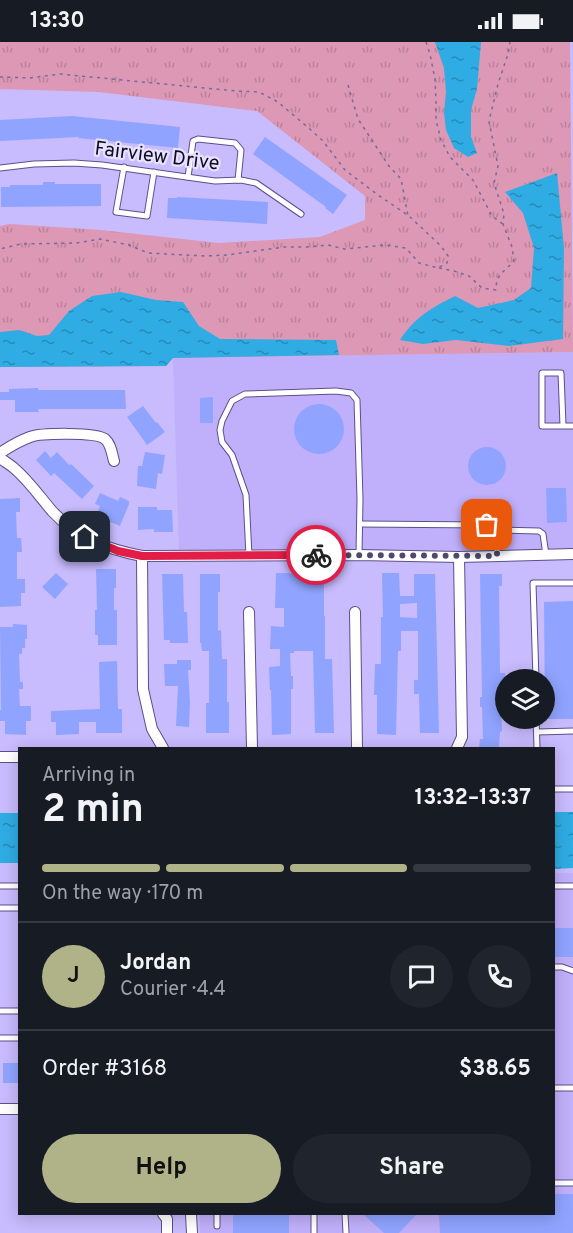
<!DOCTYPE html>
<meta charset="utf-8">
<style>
body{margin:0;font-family:Overpass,sans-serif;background:#20242c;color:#f1f3f6;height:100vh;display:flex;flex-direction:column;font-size:22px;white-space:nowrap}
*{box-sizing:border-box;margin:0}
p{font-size:20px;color:#9ea1a6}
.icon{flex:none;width:33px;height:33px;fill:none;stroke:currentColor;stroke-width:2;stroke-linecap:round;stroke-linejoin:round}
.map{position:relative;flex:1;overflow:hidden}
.sheet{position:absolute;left:18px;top:705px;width:537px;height:468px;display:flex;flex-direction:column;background:#171b24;border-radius:0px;box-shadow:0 3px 15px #0003}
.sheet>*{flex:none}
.controls{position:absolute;left:495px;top:627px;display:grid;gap:12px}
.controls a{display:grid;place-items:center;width:60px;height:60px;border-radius:50%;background:#171b24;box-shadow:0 3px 15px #0003;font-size:30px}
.pin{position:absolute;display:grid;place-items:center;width:51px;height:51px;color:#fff;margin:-26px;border-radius:12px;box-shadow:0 3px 9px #0006}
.courier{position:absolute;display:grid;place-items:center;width:60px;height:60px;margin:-30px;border:4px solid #e11d48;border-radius:50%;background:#fff;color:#222;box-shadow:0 2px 8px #0007}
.headline em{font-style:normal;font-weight:700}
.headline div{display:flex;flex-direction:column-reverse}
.headline{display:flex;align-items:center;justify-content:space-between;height:102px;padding:0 24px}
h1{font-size:39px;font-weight:700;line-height:45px}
.bar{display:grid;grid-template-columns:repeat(4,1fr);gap:9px 6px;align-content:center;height:72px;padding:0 24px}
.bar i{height:8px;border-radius:4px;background:#363941}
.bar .active{background:#afb387}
.bar p{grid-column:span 4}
.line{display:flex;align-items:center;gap:15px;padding:0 24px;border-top:2px solid #363941}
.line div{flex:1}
.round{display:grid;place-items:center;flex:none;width:63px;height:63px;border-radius:32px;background:#20242c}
.button{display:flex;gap:12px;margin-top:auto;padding:12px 24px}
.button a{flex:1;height:69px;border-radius:36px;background:#afb387;color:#111;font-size:24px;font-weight:700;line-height:69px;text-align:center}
.button a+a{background:#20242c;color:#f1f3f6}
.status{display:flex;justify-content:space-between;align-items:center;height:42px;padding:0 30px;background:#171b24;direction:ltr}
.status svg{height:16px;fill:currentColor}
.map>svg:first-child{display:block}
</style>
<div class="status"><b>13:30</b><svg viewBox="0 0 49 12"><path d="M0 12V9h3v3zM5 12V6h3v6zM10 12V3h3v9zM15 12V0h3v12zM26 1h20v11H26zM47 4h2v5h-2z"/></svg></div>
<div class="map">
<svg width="573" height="1191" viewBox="0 0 573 1191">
<defs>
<pattern id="grass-tufts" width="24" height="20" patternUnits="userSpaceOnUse" patternTransform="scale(1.5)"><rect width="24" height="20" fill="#dc98b4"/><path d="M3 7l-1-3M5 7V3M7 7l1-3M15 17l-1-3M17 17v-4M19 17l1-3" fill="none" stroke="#bc829a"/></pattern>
<pattern id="water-ripples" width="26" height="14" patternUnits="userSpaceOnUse" patternTransform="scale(1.5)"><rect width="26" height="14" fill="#2face4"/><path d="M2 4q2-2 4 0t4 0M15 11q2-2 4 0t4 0" fill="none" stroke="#278ab8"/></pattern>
</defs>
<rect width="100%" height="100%" fill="#c8bbfe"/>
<g fill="#c0b0fb">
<path d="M573 310V512L179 514 173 316Z"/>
<path d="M554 831H573V1191H200V1172H554Z"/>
</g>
<path fill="url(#grass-tufts)" d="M0 0H570L573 310 173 316 166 324 0 325V184L9 182 101 188 219 201 320 195 365 178V154L257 69 99 50 0 47Z"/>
<g fill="url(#water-ripples)">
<path d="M435 0H481L477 47 471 68V95L477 111 468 115 454 106 446 88 444 71 446 50 444 26Z"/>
<path d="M557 131 564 206 563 297 509 304 456 298 423 302 400 298C415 275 431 266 455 254L478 266 514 258 531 246 534 206 523 171 505 150Z"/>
<path d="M121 250 156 258 183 260 199 284 220 297 336 298 339 313 173 316 166 324 0 325V290L19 288 37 294 49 293 69 269 92 254Z"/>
<path d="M554 770H573V826L554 827Z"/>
<rect x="0" y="771" width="19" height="50"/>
</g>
<g fill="#90a4ff" fill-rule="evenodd">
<path d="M72 74 180 85 178 106 78 96 79 95 0 99V78Z"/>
<path d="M265 95 347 153 333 172 325 166 326 165 253 112Z"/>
<path d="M43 140H55V142H101V164L1 165V145H10V143H43Z"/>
<path d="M177 155 268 160 267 182 167 176 168 156H177Z"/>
<path d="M38 346V348H125L126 367H38L39 370H15V358H0V350H9V347Z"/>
<path d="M213 355V381H200V356Z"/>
<circle cx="319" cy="387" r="25"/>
<path d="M143 364 156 381 157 380 165 390 147 403 127 375Z"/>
<circle cx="487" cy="424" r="19"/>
<path d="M45 409 51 416 57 410 69 423 71 422 94 444 82 457 54 431 51 434 36 418Z"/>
<path d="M145 410 165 413 162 432 158 431 156 447 137 444 138 424H142Z"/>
<path d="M546 446H566L567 480 547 481Z"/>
<path d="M100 451 118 459 120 455 129 459V462L120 484 96 474 100 464 95 462Z"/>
<path d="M20 456V470H16L17 496H21L22 510H17V537H25V551H21V564L0 565V457Z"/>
<path d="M138 465H157V468H172L173 490H154V487L138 488Z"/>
<path d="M96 527H116V546H114V568H117V603H98V593H95V568H97Z"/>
<path d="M56 531 68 542 55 557 42 545Z"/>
<path d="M276 531 324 532V574H325V617H332L334 691H315L313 609H294V611H290L291 634H293V647H291V692L272 693 271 648H270L269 625 280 624V607H270L271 584 284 585V566H275Z"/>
<path d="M382 531H399L400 554H414V532H435L439 691H420L419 652H414V638H418V589H401V609H398L396 693 377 692V653H374L375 622H381V575H383ZM417 561V576L400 575V562Z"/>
<path d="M162 532H183L184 570H187L188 601H170V598H164Z"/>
<path d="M200 532H220V550H218V589L221 588 222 617H227V660H229V691H206V661H209V609H202L201 601H200Z"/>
<path d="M480 532H502V544H499L500 631H505V639H500L502 689 500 690 499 706H479L480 697H483L482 665H480V655H482Z"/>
<path d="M573 559V677H545L544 560Z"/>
<path d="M13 582 27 583V597H25V606H22V612H19L20 640H23V647H19L20 664H31V679H26V693L5 692V679H0V668H1L0 585H13Z"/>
<path d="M177 618H191V628H188L190 660 189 685 176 684 178 644H165L164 622H177Z"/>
<path d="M117 619 118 667H122V691H96V680H79V692L56 693V680H51V669L100 667 99 620Z"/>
<rect x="554" y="886" width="19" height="29"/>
<rect x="3" y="1021" width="17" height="20"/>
<path d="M554 1152H573V1191H440L439 1172H554Z"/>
<rect x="233" y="1172" width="56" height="19"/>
<path d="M363 1172H417L399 1191H384Z"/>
</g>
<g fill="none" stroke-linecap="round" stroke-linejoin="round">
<g stroke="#5d4f8a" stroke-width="7">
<g id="service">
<path d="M124 125 116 170 147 174 154 130"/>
<path d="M0 126 34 122 74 121 102 123 215 139 241 138 256 141 301 172"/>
<path d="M188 135 193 99 198 97 235 101 241 108 238 138"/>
<path d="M563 384 561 331H542V384H573"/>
<path d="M360 482 487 483 497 488 539 489 543 492 546 513"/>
<path d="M497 488V514"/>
<path d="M249 514 246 453 232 413 222 400 220 388 222 379 232 359 245 352 336 349 351 351 357 358 360 457 359 513"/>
<path d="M536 638 533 541H573"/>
<path d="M536 676 537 706"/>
<path d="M537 690 573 689"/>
<path d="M554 747H573"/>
<path d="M0 844H20"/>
<path d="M554 844H573"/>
<path d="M0 866H20"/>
<path d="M554 925H562L573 929"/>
<path d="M0 969H20"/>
<path d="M0 996H20"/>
<path d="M554 1046H573"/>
<path d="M554 1141H573"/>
<path d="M217 1172V1184"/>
<path d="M314 1172V1191"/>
<path d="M345 1172 346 1191"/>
</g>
</g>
<g stroke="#5d4f8a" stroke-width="12">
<g id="minor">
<path d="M0 411C9 405 19 399 30 395 41 391 96 390 105 397 111 402 112 412 114 419"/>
<path d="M0 416C5 420 11 423 15 427 29 439 40 455 52 469 77 496 106 507 142 514L359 513 459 515 573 512"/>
<path d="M142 514 143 647 152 687 163 706"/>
<path d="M249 570 252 706"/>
<path d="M355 570 357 706"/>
<path d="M457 706 462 695 459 515"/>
<path d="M0 715H20"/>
<path d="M0 1067H20"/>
<path d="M163 1172 167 1177V1191"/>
<path d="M191 1172 192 1191"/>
</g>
</g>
<g stroke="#756b9a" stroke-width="1.5" stroke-dasharray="3 4.5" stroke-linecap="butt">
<path d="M426 0 430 12 435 37 436 58V78L441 98 450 115 473 138 492 174 503 182"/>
<path d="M0 35 30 36 60 32 236 49 259 50 278 60 311 88 323 99 345 128 378 153 409 174 441 204 448 214 447 221 438 226 419 221 406 206 385 203 345 207 328 203 307 205H284L227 213 205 214 148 211 129 203 100 197 76 201 21 202 0 207"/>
<path d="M348 43 358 77 389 124 401 137 408 174"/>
<path d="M439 226 454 229 469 234 482 246 496 248C496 230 505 231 514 218L512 205 503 182 504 172 494 141 498 124 489 79 498 42 508 12 510 0"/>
</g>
<use href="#service" stroke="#fff" stroke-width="5"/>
<use href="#minor" stroke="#fff" stroke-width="10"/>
</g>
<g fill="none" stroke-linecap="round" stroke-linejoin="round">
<path stroke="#51486f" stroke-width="6" stroke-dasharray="0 10.8" d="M316 513 497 514V488L487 483"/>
<path stroke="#e11d48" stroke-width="8" d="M85 495 118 509 142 514 316 513"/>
</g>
<g text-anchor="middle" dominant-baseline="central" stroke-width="4.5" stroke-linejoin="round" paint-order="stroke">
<g font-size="20" fill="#110a22" stroke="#e7e2fe">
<text transform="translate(157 115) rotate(7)">Fairview Drive</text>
</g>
</g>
</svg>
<div class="controls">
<a><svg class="icon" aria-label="layers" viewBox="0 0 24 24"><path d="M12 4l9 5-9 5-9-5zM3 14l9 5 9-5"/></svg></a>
</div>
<div class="pin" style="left:487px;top:483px;background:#ea580c"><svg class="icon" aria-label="bag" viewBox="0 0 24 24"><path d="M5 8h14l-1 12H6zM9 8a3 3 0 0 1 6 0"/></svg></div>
<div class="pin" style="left:85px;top:495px;background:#1f2937"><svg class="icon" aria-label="home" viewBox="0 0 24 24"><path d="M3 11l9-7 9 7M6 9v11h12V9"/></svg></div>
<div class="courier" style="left:316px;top:513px"><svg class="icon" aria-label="bike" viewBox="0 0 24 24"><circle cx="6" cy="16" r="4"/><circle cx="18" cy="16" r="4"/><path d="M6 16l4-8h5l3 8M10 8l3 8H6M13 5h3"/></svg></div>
<section class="sheet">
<div class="headline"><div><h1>2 min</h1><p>Arriving in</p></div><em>13:32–13:37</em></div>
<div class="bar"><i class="active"></i><i class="active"></i><i class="active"></i><i></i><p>On the way · 170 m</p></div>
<div class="line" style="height:108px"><b class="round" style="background:#afb387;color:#111">J</b><div><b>Jordan</b><p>Courier · 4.4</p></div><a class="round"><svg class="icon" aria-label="chat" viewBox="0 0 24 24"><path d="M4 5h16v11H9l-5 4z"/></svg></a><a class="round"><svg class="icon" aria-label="phone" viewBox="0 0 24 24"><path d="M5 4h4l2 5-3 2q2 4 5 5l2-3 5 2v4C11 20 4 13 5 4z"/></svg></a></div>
<div class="line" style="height:78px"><div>Order #3168</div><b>$38.65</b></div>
<div class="button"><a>Help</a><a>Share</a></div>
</section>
</div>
